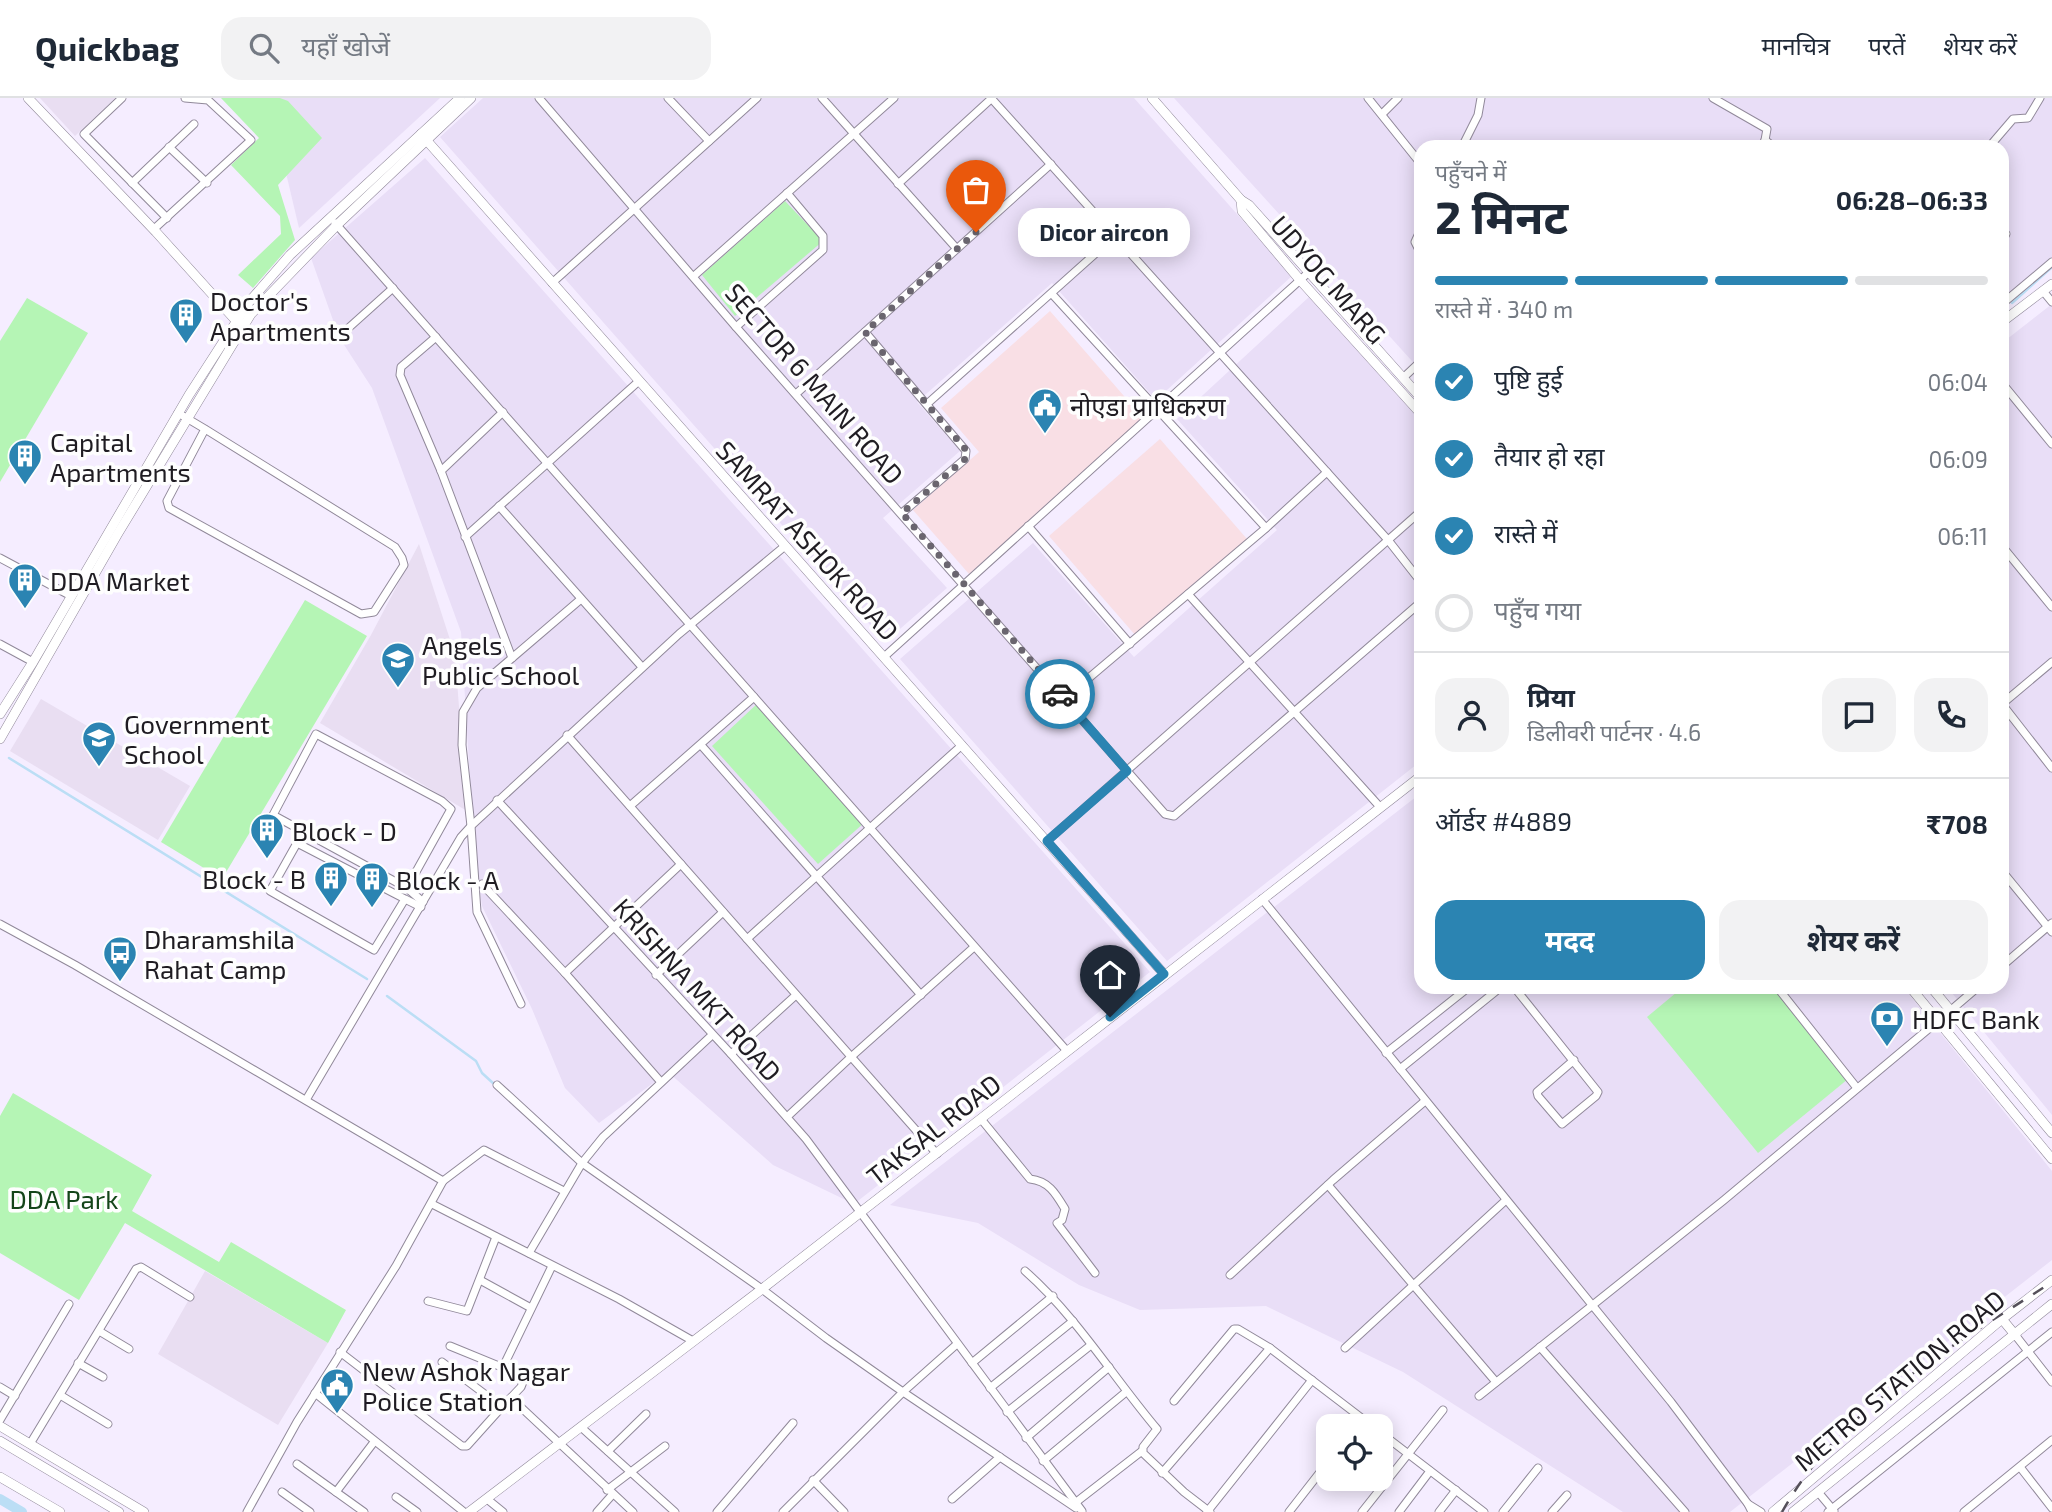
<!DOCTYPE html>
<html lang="hi">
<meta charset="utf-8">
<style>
body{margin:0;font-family:"Exo 2","Noto Sans Devanagari",sans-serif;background:#f2f2f3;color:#1f2937;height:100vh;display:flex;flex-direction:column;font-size:26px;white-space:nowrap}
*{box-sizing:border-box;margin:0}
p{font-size:23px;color:#747a83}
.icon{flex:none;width:38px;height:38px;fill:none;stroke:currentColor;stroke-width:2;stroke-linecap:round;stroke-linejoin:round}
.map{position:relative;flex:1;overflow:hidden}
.drawer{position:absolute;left:1414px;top:42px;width:595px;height:854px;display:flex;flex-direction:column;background:#fff;border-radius:21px;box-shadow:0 4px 18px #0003}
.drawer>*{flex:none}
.tools{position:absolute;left:1316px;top:1316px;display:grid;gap:14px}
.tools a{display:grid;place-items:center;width:77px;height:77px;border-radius:14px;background:#fff;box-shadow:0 4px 18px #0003;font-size:35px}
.pin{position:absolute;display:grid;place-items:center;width:60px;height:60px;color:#fff;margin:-72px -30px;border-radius:50% 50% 50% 0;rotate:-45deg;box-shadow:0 0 7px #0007}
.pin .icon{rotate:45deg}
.courier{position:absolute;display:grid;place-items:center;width:70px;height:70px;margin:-35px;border:5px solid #2b84b2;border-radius:50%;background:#fff;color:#222;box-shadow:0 2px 9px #0007}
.bubble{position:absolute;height:49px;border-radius:21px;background:#fff;box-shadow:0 4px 18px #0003;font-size:23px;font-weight:700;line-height:49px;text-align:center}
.headline em{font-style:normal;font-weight:700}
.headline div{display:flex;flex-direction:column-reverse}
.headline{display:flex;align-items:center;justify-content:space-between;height:119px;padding:0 21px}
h1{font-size:46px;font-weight:700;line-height:52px}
.bar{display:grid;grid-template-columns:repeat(4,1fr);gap:10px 7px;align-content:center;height:84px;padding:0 21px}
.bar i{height:9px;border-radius:5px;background:#e0e1e3}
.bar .selected{background:#2b84b2}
.bar p{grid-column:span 4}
.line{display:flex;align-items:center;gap:18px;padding:0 21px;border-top:2px solid #e0e1e3}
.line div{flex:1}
.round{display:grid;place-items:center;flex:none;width:74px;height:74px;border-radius:21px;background:#f2f2f3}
ol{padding:0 21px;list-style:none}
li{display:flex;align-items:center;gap:21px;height:77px}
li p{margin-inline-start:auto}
li .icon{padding:7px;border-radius:50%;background:#2b84b2;color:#fff;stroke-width:4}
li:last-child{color:#747a83}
li i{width:38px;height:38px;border:4px solid #e0e1e3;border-radius:50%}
.primary-button{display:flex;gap:14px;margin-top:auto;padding:14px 21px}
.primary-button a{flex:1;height:80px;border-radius:21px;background:#2b84b2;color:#fff;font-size:28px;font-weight:700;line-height:80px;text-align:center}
.primary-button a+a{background:#f2f2f3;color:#1f2937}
header{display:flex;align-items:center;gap:42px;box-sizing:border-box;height:98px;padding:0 35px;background:#fff;border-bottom:2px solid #e0e1e3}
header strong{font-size:33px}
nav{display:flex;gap:38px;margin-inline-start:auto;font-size:24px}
.search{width:490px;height:63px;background:#f2f2f3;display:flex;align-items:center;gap:18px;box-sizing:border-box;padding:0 24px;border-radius:21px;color:#747a83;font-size:26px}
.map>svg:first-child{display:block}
</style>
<header>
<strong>Quickbag</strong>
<div class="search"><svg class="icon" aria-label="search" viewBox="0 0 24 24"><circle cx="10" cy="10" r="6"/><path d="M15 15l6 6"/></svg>यहाँ खोजें</div>
<nav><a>मानचित्र</a><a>परतें</a><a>शेयर करें</a></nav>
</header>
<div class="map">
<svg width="2052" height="1414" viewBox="0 0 2052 1414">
<rect width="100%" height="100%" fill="#f5edff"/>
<g fill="#f9dfe5">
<path d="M1050 213 1144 321 969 476 913 412 979 354 941 310Z"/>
<path d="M1160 341 1247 441 1136 538 1049 438Z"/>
</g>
<g fill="#e9def7">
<path d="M272 0H440L299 130 273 20Z"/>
<path d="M483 0H1134L1292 178 1156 302 1052 185 917 304 960 353 883 420 947 490 885 544 440 39Z"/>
<path d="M1174 0H2052V166L2002 204V49H1421V273Z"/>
<path d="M425 60 1150 874 854 1106 773 1067 668 974 599 1025 565 990 532 911 482 808 474 748 461 534 372 290 339 239 311 160Z"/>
<path d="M1310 198 1421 323V663L1167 863 900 561 1033 445 1134 559 1277 432 1177 321Z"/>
<path d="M2052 206V1017L1947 889H2002V245Z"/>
<path d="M1421 695V889H1903L2052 1073V1162L1730 1414H1623L1403 1274 1266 1208 1140 1212 1079 1187 978 1125 890 1107Z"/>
</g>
<g fill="#e9def2">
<path d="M40 0H115L75 38Z"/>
<path d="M419 446 455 557 467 713 320 625 371 537Z"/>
<path d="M41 601 190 688 158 742 10 653Z"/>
<path d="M205 1173 328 1245 278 1327 158 1256Z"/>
</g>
<g fill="#b5f5b5">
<path d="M221 0H280L288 3 322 40 278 87 295 142 253 190 238 177 281 136 280 118 231 67 259 40Z"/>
<path d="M785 103 823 143 735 218 702 177Z"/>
<path d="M27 200 88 235 0 384V243Z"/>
<path d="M305 502 367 538 222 781 161 744Z"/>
<path d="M758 605 865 724 818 766 712 648Z"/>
<path d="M1683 889H1773L1848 981 1758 1055 1647 919Z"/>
<path d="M13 995 152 1077 132 1113 219 1164 231 1144 346 1212 328 1245 125 1125 79 1202 0 1155V1018Z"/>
</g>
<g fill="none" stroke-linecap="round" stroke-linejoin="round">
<g stroke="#bbdef5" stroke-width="2.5">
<path d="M2012 205 2051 170"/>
<path d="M9 660 367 881"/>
<path d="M387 898 476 963 482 975 494 986"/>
<path d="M539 1030 565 1054"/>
</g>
<path stroke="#bbdef5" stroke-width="10" d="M0 1401 22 1414"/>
<g stroke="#91899a" stroke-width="9">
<g id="minor">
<path d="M122 0 84 36 167 120"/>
<path d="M539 0 736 229 1165 716 1174 718 1421 504"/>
<path d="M668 0 709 43"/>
<path d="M822 0 957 151"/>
<path d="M991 0 1388 442 1421 484"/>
<path d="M1368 0 1421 66"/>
<path d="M1713 0 1767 31 1765 42"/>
<path d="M1382 16 1398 0"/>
<path d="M169 49 207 85"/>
<path d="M1462 49 1478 17 1481 0"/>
<path d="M1763 49 1765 42 1774 49"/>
<path d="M1989 49 2013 21 2028 20 2040 0"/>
<path d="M132 85 194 26"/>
<path d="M898 86 991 1"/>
<path d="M335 125 1067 953"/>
<path d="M154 131 251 42 208 2 185 0"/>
<path d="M1421 131 1415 144 1421 156"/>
<path d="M2002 143 2006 136"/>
<path d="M694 178 894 0"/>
<path d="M552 185 757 0"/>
<path d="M2043 193 2052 204"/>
<path d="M1052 196 1266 430"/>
<path d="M2002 206 2052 164"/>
<path d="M736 229 823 152V138L787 95"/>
<path d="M344 234 393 190"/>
<path d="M865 234 966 353 965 361 902 415"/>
<path d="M436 239 401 269 400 277 441 373 512 560"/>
<path d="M1403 280 1421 263"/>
<path d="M2002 285 2052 346"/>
<path d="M797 295 1051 66"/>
<path d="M927 306 1115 138"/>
<path d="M178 315 205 331 395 449 402 460 404 467 374 514 361 516 169 410 167 403 205 331"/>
<path d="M441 373 503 314"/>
<path d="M499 408 642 569"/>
<path d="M1028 428 1130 546"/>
<path d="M465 439 639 283"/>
<path d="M2002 448 2052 509"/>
<path d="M0 460 71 498"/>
<path d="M1188 496 1380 709"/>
<path d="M0 546 33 564"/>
<path d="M884 559 1309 174"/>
<path d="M2052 564 2002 606 2052 670"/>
<path d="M1064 601 1266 430 1327 374"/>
<path d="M567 637 937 1056"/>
<path d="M701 647 921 897"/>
<path d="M497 702 731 956 806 1041 1082 1413"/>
<path d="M630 708 754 599"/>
<path d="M1047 743 1421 413"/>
<path d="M2002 773 2052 834"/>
<path d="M482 786 565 875"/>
<path d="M407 790 451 711 442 703 316 636 273 717 407 790 423 804"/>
<path d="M405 801 297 745 270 793 374 852 405 801 421 809"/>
<path d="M1262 801 1671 1304 1748 1406"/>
<path d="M0 826 75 867 443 1083 396 1168 297 1324 247 1414"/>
<path d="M747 841 962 647"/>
<path d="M2002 868 2052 825"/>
<path d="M656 877 723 814"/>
<path d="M1514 889 1598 994 1596 998 1562 1026 1538 998 1537 994 1574 962"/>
<path d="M1777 889 1857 990"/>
<path d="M521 906 477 814 471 728 462 647 463 614 477 590 581 501"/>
<path d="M1950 913 1978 889"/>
<path d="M1386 955 1469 889"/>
<path d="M731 956 796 897"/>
<path d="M1400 971 1501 889"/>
<path d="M660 983 565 875 681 766"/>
<path d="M497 987 582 1065 762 1191 826 1240 903 1294 1076 1410"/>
<path d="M306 1002 461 739 471 728 679 536 785 448"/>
<path d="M787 1019 851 959 974 849"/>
<path d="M981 1021 1030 1081C1049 1083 1056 1096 1065 1111L1062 1122 1057 1125 1095 1175"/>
<path d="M443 1083 484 1052 564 1093"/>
<path d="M1328 1087 1496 1284"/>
<path d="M432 1106 619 1201 693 1243"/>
<path d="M529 1155 582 1065 603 1039 712 937"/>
<path d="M1025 1173C1077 1219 1113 1279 1157 1331L1143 1349V1355L1184 1394 1210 1414"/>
<path d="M1230 1177 1333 1082 1425 1003"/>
<path d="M480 1182 531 1210"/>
<path d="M428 1203 467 1213 496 1139"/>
<path d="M99 1233 129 1251"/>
<path d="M2016 1238 2052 1284"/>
<path d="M450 1248 521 1277 523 1284 521 1289 502 1309"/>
<path d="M1540 1249 1685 1414"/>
<path d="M1345 1250 1506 1102"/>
<path d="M340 1254 462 1348H467L502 1309 442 1264"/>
<path d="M78 1265 103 1279"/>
<path d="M972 1265 1053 1198"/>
<path d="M503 1269 552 1168"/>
<path d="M0 1289 15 1298"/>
<path d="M990 1290 1073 1223"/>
<path d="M315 1295 464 1414"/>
<path d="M60 1297 108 1326"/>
<path d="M1479 1298 1724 1102 1938 923"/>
<path d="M511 1300 633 1414"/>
<path d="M1174 1303 1234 1231H1238L1270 1250 1372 1328"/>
<path d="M1007 1314 1091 1247"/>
<path d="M0 1322 69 1206"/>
<path d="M582 1330 675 1414"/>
<path d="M1381 1335 1484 1414"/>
<path d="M1026 1340 1109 1269"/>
<path d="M30 1346 136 1171 141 1169 190 1199"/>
<path d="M608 1353 646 1316"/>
<path d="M1043 1363 1126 1294"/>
<path d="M297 1366 364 1414"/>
<path d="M2020 1369 2052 1410"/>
<path d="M1162 1375 1270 1250"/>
<path d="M813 1382 844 1414"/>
<path d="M607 1392 665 1348"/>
<path d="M282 1394 310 1414"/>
<path d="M336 1394 374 1344"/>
<path d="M1818 1394 1834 1413"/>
<path d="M396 1399 417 1414"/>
<path d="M487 1401 503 1414"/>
<path d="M952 1401 1000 1359"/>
<path d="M1075 1405 1142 1353"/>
<path d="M597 1414 612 1397"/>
<path d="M717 1414 793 1325"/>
<path d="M783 1414 903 1294 957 1246"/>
<path d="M1207 1414 1312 1282"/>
<path d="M1289 1414 1328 1364"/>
<path d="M1362 1414 1443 1312"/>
<path d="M1399 1414 1430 1373"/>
<path d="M1439 1414 1456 1392"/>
<path d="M1503 1414 1538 1370"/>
<path d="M1552 1414 1567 1397"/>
<path d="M1752 1414 1748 1406 1761 1414"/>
<path d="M1828 1414 2052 1234"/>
<path d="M1964 1414 2052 1342"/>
</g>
</g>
<g stroke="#91899a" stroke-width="10">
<g id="tertiary">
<path d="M28 0 156 134 239 226"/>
<path d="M1152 0 1241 102 1249 107 1421 300"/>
<path d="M421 36 1164 876"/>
<path d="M1241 102 1242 113 1300 182 1421 316"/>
<path d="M2002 224 2052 186"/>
<path d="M0 616 33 564 189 297 249 204 290 157 460 0"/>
<path d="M0 641 117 437 251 216 337 127 471 0"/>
<path d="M1910 889 2052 1061"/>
<path d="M1931 889 2052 1035"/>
<path d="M2002 1221 2016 1238"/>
<path d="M0 1328 144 1414"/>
<path d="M0 1343 119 1414"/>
<path d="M0 1379 60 1414"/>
<path d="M469 1414 762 1191 1421 678"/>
<path d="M1773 1414 2002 1221 2052 1182"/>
<path d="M1793 1414 2052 1206"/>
</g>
</g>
<use href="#minor" stroke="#fff" stroke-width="7"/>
<use href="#tertiary" stroke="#fff" stroke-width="9"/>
<path stroke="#55505a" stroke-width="2.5" stroke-dasharray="12 12" stroke-linecap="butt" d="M1782 1414C1842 1307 1953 1249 2052 1184"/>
</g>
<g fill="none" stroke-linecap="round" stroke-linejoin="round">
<path stroke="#6a656f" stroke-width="7" stroke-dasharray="0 12.6" d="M976 134 865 234 967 353 965 361 902 415 1060 596"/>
<path stroke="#2b84b2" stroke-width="9" d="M1060 596 1127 673 1047 743 1164 876 1110 919"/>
</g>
<defs>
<g id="building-pin" transform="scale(1.75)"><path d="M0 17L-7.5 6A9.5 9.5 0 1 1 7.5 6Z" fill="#2b84b2" stroke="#fefefe"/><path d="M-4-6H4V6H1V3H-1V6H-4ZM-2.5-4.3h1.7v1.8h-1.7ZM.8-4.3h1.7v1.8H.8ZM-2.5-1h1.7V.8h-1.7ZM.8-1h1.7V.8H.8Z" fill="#fff"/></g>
<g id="civic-pin" transform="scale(1.75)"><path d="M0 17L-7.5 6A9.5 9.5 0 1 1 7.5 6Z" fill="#2b84b2" stroke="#fefefe"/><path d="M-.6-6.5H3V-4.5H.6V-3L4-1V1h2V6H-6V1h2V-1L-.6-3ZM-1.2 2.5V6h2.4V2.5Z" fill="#fff"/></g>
<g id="school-pin" transform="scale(1.75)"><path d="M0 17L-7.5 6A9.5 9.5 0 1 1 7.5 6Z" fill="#2b84b2" stroke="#fefefe"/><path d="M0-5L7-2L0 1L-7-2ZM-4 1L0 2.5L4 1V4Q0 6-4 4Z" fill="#fff"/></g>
<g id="bus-pin" transform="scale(1.75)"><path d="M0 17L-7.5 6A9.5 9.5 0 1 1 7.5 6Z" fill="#2b84b2" stroke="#fefefe"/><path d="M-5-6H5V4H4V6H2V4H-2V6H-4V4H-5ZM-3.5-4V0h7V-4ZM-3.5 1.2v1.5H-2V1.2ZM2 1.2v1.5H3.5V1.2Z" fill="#fff"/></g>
<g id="bank-pin" transform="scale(1.75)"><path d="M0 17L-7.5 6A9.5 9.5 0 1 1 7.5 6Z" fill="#2b84b2" stroke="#fefefe"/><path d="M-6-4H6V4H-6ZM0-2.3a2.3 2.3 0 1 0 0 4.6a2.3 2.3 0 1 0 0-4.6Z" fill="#fff"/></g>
</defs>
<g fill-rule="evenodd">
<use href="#building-pin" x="186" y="217"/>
<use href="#civic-pin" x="1045" y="307"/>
<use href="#building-pin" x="25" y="358"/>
<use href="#building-pin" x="25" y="482"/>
<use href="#school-pin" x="398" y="561"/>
<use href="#school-pin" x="99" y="640"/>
<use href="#building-pin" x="267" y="732"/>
<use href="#building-pin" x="331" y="780"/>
<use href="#building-pin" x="372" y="781"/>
<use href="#bus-pin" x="120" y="855"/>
<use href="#bank-pin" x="1887" y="920"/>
<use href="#civic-pin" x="337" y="1287"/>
</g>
<g text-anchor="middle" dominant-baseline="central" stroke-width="7" stroke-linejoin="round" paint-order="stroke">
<g font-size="26" fill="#1f1c22" stroke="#fefefe">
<text transform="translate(1329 181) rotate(49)">UDYOG MARG</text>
<text transform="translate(815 285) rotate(49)">SECTOR 6 MAIN ROAD</text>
<text transform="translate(808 442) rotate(48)">SAMRAT ASHOK ROAD</text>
<text transform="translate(698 891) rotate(48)">KRISHNA MKT ROAD</text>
<text transform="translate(933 1031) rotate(-38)">TAKSAL ROAD</text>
<text transform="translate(1899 1282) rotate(-40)">METRO STATION ROAD</text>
</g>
<g font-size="26" fill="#1f1c22" stroke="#fefefe" text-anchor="start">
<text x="210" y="202">Doctor's<tspan x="210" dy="30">Apartments</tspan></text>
<text x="1070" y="307">नोएडा प्राधिकरण</text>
<text x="50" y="343">Capital<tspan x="50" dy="30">Apartments</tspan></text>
<text x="50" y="482">DDA Market</text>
<text x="422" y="546">Angels<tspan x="422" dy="30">Public School</tspan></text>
<text x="124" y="625">Government<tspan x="124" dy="30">School</tspan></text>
<text x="292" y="732">Block - D</text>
<text x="306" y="780" text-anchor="end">Block - B</text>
<text x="396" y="781">Block - A</text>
<text x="144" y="840">Dharamshila<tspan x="144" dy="30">Rahat Camp</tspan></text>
<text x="1912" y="920">HDFC Bank</text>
<text x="362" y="1272">New Ashok Nagar<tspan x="362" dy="30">Police Station</tspan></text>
</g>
<g font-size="26" fill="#144519" stroke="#fefefe">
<text x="64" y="1100">DDA Park</text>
</g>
</g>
</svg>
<div class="tools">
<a><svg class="icon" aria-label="locate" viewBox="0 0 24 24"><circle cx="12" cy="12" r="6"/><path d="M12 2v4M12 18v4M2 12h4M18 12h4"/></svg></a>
</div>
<div class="pin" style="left:976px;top:134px;background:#ea580c"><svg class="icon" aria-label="bag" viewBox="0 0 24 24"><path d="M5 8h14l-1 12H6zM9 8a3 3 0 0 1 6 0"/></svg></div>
<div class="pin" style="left:1110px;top:919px;background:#1f2937"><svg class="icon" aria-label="home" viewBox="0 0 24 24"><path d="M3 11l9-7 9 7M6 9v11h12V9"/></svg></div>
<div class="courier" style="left:1060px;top:596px"><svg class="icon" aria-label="car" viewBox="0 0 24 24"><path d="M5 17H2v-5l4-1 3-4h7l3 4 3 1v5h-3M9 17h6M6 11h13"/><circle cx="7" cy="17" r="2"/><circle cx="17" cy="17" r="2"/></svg></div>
<div class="bubble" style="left:1018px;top:110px;width:172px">Dicor aircon</div>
<section class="drawer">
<div class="headline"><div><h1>2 मिनट</h1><p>पहुँचने में</p></div><em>06:28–06:33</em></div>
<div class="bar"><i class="selected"></i><i class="selected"></i><i class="selected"></i><i></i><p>रास्ते में · 340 m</p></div>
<ol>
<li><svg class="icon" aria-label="check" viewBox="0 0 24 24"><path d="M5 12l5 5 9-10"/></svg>पुष्टि हुई<p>06:04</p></li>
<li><svg class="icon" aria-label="check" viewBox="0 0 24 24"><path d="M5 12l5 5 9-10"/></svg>तैयार हो रहा<p>06:09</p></li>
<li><svg class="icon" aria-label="check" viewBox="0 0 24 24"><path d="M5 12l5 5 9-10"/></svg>रास्ते में<p>06:11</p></li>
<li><i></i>पहुँच गया</li>
</ol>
<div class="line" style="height:126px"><a class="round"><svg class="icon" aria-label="person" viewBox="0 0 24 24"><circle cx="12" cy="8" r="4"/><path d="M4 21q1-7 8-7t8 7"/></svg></a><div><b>प्रिया</b><p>डिलीवरी पार्टनर · 4.6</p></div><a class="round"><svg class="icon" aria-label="chat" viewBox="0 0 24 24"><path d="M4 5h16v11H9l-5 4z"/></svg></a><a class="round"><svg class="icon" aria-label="phone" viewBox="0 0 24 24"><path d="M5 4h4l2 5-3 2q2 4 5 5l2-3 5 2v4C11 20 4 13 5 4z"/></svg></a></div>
<div class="line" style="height:91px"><div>ऑर्डर #4889</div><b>₹708</b></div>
<div class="primary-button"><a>मदद</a><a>शेयर करें</a></div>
</section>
</div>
